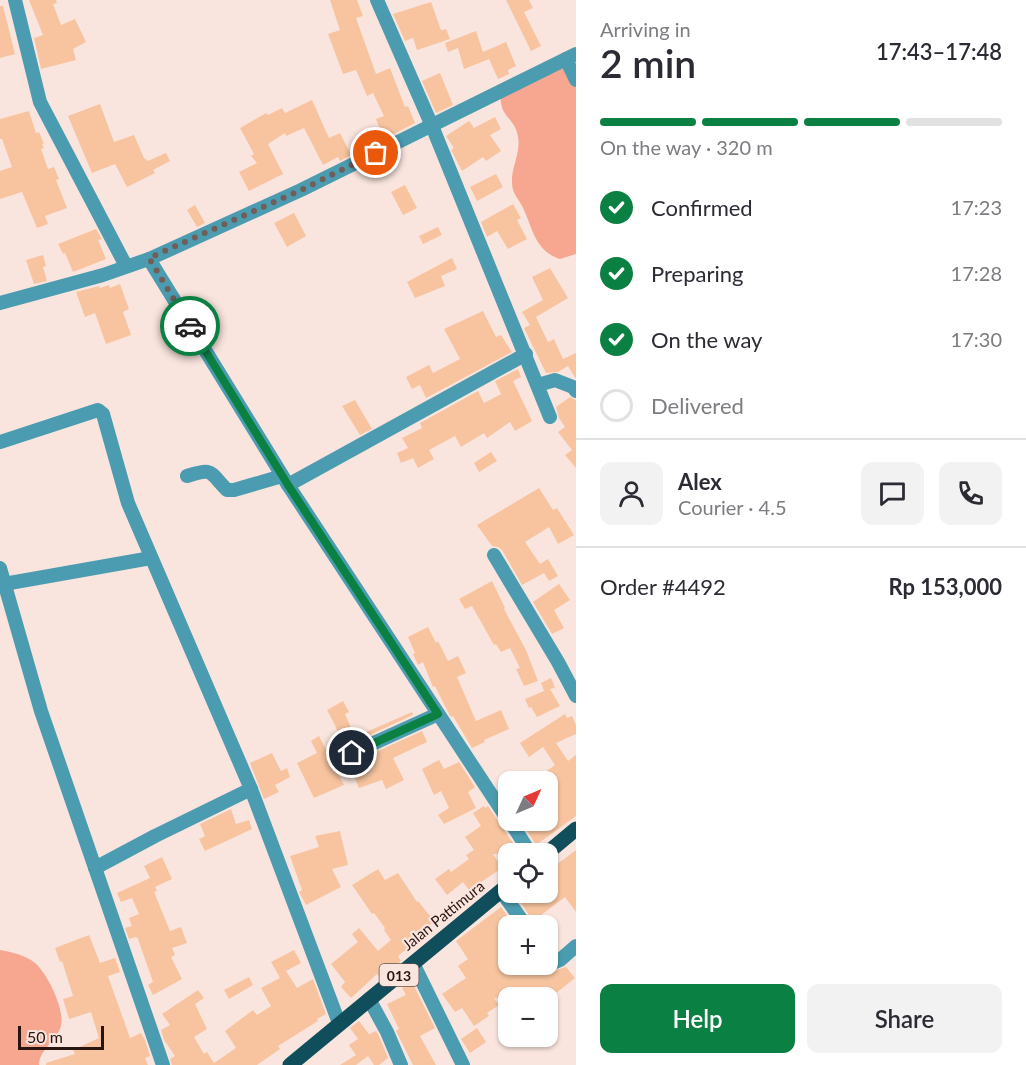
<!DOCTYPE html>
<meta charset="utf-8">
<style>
body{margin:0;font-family:Lato,sans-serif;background:#f2f2f3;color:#2b2b33;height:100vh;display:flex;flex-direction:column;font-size:22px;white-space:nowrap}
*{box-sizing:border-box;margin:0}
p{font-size:20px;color:#7c7c81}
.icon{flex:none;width:33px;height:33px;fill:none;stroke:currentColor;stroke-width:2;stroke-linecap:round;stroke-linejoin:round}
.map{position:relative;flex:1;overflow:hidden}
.drawer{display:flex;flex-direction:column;background:#fff;width:450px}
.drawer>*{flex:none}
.needle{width:39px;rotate:46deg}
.fabs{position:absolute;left:498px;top:771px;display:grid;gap:12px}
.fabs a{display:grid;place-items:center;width:60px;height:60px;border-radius:12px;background:#fff;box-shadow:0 2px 4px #0004;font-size:30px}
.scale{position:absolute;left:18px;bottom:15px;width:86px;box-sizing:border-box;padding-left:6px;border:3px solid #281510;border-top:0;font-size:16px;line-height:21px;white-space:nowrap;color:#281510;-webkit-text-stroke:4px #fae5de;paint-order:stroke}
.pin{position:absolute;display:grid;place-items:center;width:51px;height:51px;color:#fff;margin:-26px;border:3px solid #fff;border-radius:50%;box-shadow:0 2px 6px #0007}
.courier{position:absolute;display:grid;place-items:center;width:60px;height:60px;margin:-30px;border:4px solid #0b8043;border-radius:50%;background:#fff;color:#222;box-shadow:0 2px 8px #0007}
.overview em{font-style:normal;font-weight:600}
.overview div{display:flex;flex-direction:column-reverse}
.overview{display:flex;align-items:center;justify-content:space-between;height:102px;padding:0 24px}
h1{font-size:39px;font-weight:600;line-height:45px}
.bar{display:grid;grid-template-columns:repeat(4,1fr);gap:9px 6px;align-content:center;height:72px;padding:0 24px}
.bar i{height:8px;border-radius:4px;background:#e1e1e2}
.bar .current{background:#0b8043}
.bar p{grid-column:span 4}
.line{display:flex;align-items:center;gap:15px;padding:0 24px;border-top:2px solid #e1e1e2}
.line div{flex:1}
.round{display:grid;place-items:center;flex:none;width:63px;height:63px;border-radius:12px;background:#f2f2f3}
ol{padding:0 24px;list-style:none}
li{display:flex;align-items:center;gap:18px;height:66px}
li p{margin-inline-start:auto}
li .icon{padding:6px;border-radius:50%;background:#0b8043;color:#fff;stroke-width:4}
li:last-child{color:#7c7c81}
li i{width:33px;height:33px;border:3px solid #e1e1e2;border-radius:50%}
.action{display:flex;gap:12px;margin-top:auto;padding:12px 24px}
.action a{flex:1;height:69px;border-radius:12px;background:#0b8043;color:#fff;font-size:24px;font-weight:600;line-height:69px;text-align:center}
.action a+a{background:#f2f2f3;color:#2b2b33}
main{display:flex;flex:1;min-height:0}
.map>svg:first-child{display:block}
</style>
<main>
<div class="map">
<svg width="576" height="1065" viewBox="0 0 576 1065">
<rect width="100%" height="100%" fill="#fae5de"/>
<g fill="#f7a790">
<path d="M562 61 576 73V254L560 259C535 251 533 229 523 208 519 199 512 194 512 183 511 167 521 153 518 137 515 116 498 119 501 91Z"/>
<path d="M0 950C11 952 26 955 35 963 47 973 65 1009 61 1026 57 1041 40 1048 39 1065H0Z"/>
</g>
<g fill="#f7c49f">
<path d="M29 0H56L57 3 53 4 61 25 75 19 86 42 73 49 76 60 41 69 34 38 43 35Z"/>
<path d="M330 0H357L363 16 356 18 376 74 390 68 405 107 408 106 415 123 384 139 376 119 384 116 373 93 367 96 356 70 343 74 328 34 340 30Z"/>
<path d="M506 0H529L533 8 524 12 541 46 531 51Z"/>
<path d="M431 2 441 30 446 29 450 39 417 50 413 38 405 41 393 14Z"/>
<path d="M0 6H3L15 54 0 58Z"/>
<path d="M476 31 483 52 506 42 516 66 508 70 509 74 498 79 489 59 464 69 458 48 448 52 445 43Z"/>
<path d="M440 73 453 105 436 113 422 81Z"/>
<path d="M312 100 329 138 340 133 351 155 340 161 338 157 323 165 304 128 286 136 285 133 268 144 283 174 249 191 239 172 257 163 251 156 254 154 240 128 266 113 268 115 282 108 285 113Z"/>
<path d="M100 104 114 142 134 135 144 158 148 161 166 153 170 161 153 170 155 173 127 187 115 164 92 173 68 116Z"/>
<path d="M29 111 36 133 39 132 44 144H42L44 148 41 149 48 169 54 167 59 179 56 180 67 208 45 216 48 224 37 228 22 192 0 199V171L12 167 2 139H0V119Z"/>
<path d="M495 117 501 129 490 135 501 151 486 161 483 157 462 171 451 150 454 148 446 136 469 121 474 128Z"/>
<path d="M496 174 503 187 477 201 470 187Z"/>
<path d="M405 185 417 208 403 215 391 192Z"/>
<path d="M513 204 521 218 517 220 527 239 508 249 497 231 487 237 481 222Z"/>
<path d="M195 205 205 223 197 227 187 210Z"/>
<path d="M294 213 306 236 287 247 274 223Z"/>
<path d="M438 227 442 235 423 244 419 236Z"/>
<path d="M96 229 102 239 98 240 106 259 73 272 65 253 63 254 58 244Z"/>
<path d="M43 255 46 266 43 267 47 281 34 284 26 260Z"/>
<path d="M452 258 457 269 441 276 445 286 415 298 407 282Z"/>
<path d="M550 268 568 298 536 317 548 342 554 339 563 359 576 353V379L568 366 558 372 546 373 524 328 530 325 522 312 543 300 532 277Z"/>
<path d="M120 284 129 309 123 312 131 335 106 344 95 313 85 317 76 292 99 286 100 288 109 285 110 288Z"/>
<path d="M483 311 496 337 501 335 512 352 426 398 420 385 412 389 406 377 429 365 433 373 460 359 444 329Z"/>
<path d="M518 369 521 377 513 381 532 421 515 431 510 422 487 438 484 433 461 447 455 436 429 450 434 459 418 468 413 458 401 463 397 453 408 448 402 438 422 428 420 423 478 391 484 403 501 394 495 381Z"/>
<path d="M570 397 576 400V468L565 455 572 450 558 432 565 427 559 418 556 407Z"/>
<path d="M355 400 372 429 360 435 342 406Z"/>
<path d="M491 452 497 461 479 472 474 463Z"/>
<path d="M539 488 553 510 557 508 574 535 558 544 549 527 525 542 540 564 548 559 558 576 549 581 544 573 522 585 502 550 498 547 492 546 477 525Z"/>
<path d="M492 581 505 608 504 609 526 650 538 681 524 686 516 669 520 668 510 648 501 652 496 644 494 645 472 606 465 609 459 599Z"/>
<path d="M559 584 570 600 554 610 564 628 552 634 533 602Z"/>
<path d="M428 627 436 643 438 641 448 661 458 656 466 673 457 677 476 721 501 710 509 729 484 740 485 742 472 748 453 716 451 717 449 714 435 686 433 687 423 662 418 665 413 654 415 653 408 637Z"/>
<path d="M551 678 555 688 550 689 560 706 537 717 531 707 529 708 525 699 544 691 541 683Z"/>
<path d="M343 701 349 712 345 714 355 737 412 712 413 715 348 745 344 750 335 725 327 710Z"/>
<path d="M565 714 567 718 572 716 576 725V734L556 743 568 761 576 755V816L536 845 520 820H548V782H544L540 776 555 765 543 747 529 757 520 743Z"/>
<path d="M422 731 427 742 393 758 404 780 386 789 382 780 359 788 348 761H356Z"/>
<path d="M319 736 344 785 314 798 297 763 317 753 311 741Z"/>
<path d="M272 753 281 771 287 768 290 777 275 785 279 792 264 799 250 763Z"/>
<path d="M439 760 444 769 459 762 475 787 468 792 476 808 444 824 438 815 449 808 441 791 434 795 422 769Z"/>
<path d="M484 806 485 808 488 806 519 852 516 854H493L502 868 469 890 463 882 447 895 435 879 449 869 451 872 469 859 466 855 474 850 465 837 481 826 473 813Z"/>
<path d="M231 809 236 824 249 820 252 829 205 851 199 839 205 836 200 824Z"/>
<path d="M340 831 348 865 332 869 341 887 306 905 299 892 302 890 290 856 319 847 315 836Z"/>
<path d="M576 850V912L565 897 533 921 517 897 523 892H548V871Z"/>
<path d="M162 857 172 879 155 887 157 891 154 892 170 931 181 927 187 943 172 948 175 955 171 957 182 979 153 995 148 985 153 982 138 939 136 937 129 939 125 928 132 926 129 918 139 914 132 898 121 902 117 893 150 878 144 866Z"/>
<path d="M378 869 385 880 398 873 417 902 418 901 434 921 424 930 426 933 398 956 401 961 380 978 377 974 351 998 341 987 345 982 331 964 358 942 352 934 359 928 378 951 391 940 384 930 385 928 374 913 372 914 352 885Z"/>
<path d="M501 907 515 926H508V964H545L554 971 566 967 575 978 550 998H494L499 1005 487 1013 489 1016 474 1026 462 1008 455 1012 442 994 466 978 458 966 468 959 456 941Z"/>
<path d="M89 935 100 963 115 958 120 972 108 976 130 1038 141 1033 145 1040 150 1056 145 1058 148 1065H46V1063L75 1054 73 1050 99 1038 91 1012 69 1019 63 999 73 996 62 961 60 962 55 948Z"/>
<path d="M294 950 301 963 286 971 297 988 313 979 326 1014 317 1019 318 1021 278 1046 280 1049 257 1065H172L170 1059 175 1056 164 1040 161 1030 170 1025 162 1014 198 990 204 998 195 1004 207 1029 194 1037 204 1054 207 1052 214 1063 236 1048 225 1031 253 1010 257 1015 271 1006 261 988 280 978 271 962Z"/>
<path d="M249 977 253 985 229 999 224 990Z"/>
<path d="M412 982 435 1028 420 1036 436 1065H413L396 1031 399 1029 387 1004 406 995 402 988Z"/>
<path d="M359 1021 369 1034 376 1031 379 1036 388 1058 379 1065H374L368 1056 356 1065H340L356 1055 349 1045 358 1039 350 1028Z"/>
<path d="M477 1028 486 1042 470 1053 461 1039Z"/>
</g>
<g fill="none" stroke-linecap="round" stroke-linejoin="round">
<g stroke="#4b9cb0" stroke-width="14">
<path d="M15 0 40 102 126 266"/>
<path d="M377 0 432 126 550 417"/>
<path d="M566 59 576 80"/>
<path d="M149 259 288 485 508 820"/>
<path d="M0 303 103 275 149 259 301 190 576 54"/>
<path d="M538 385 555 380 573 387 576 391"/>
<path d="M0 442 98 410 103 414 128 503 251 789 339 1023"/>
<path d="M187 476C214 467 209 472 227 490H234L282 476"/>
<path d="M288 485 526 354"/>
<path d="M494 555 558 662 576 696"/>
<path d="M0 568 41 711 163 1065"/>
<path d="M4 584 151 558"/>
<path d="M352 753 438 714"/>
<path d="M509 820 531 854"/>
<path d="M95 868 155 836 251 789"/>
<path d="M501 891 526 926"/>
<path d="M548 955 555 962 560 960 576 946"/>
<path d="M413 963 463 1065"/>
<path d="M369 999 387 1032 401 1065"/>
</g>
<g stroke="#104e5c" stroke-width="15">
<path d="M546 854 576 829"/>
<path d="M290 1065 508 885"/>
</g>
</g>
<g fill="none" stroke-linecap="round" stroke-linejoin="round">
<path stroke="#725e58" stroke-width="6" stroke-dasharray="0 10.8" d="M190 326 149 258 301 190 376 153"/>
<path stroke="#0b8043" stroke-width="8" d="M190 326 288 485 438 714 352 753"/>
</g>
<g text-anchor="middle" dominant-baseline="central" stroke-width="4.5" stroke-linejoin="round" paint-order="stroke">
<rect fill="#fae5de" stroke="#67534e" stroke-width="1.5" x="379.5" y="964" width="39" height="22" rx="4.5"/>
<g font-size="14" font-weight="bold" fill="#281510">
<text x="399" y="975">013</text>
</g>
<g font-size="15" fill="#281510" stroke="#fae5de">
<text transform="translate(443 915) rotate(-39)">Jalan Pattimura</text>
</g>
</g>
</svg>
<div class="fabs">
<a><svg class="needle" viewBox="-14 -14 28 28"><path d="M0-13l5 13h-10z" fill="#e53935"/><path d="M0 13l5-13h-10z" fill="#7c7c81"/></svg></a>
<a><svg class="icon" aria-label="locate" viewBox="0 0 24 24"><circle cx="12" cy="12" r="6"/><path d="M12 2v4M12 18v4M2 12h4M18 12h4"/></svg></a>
<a>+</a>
<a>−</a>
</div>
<div class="scale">50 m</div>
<div class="pin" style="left:376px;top:153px;background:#ea580c"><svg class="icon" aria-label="bag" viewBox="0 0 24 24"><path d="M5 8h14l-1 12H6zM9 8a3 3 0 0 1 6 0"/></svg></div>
<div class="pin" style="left:352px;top:753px;background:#1f2937"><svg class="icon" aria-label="home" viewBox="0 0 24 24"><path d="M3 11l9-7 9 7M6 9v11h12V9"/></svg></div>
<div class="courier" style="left:190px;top:326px"><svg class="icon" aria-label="car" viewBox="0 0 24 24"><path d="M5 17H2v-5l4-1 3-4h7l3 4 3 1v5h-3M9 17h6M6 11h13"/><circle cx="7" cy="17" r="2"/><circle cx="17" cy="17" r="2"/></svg></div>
</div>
<section class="drawer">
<div class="overview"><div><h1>2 min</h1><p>Arriving in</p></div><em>17:43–17:48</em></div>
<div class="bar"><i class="current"></i><i class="current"></i><i class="current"></i><i></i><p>On the way · 320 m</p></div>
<ol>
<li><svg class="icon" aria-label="check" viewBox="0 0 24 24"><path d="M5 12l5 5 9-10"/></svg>Confirmed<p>17:23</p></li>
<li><svg class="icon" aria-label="check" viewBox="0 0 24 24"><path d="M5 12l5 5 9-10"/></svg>Preparing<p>17:28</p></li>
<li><svg class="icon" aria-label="check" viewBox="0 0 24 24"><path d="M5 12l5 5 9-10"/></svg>On the way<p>17:30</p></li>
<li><i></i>Delivered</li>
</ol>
<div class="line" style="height:108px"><a class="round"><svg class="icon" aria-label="person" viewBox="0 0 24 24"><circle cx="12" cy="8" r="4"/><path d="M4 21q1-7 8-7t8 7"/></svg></a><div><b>Alex</b><p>Courier · 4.5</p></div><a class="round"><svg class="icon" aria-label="chat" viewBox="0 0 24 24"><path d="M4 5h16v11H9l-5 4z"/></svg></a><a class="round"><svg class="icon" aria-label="phone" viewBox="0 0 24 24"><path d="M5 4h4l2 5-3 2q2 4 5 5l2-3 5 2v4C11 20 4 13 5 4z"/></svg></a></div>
<div class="line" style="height:78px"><div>Order #4492</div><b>Rp 153,000</b></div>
<div class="action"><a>Help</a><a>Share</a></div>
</section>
</main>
